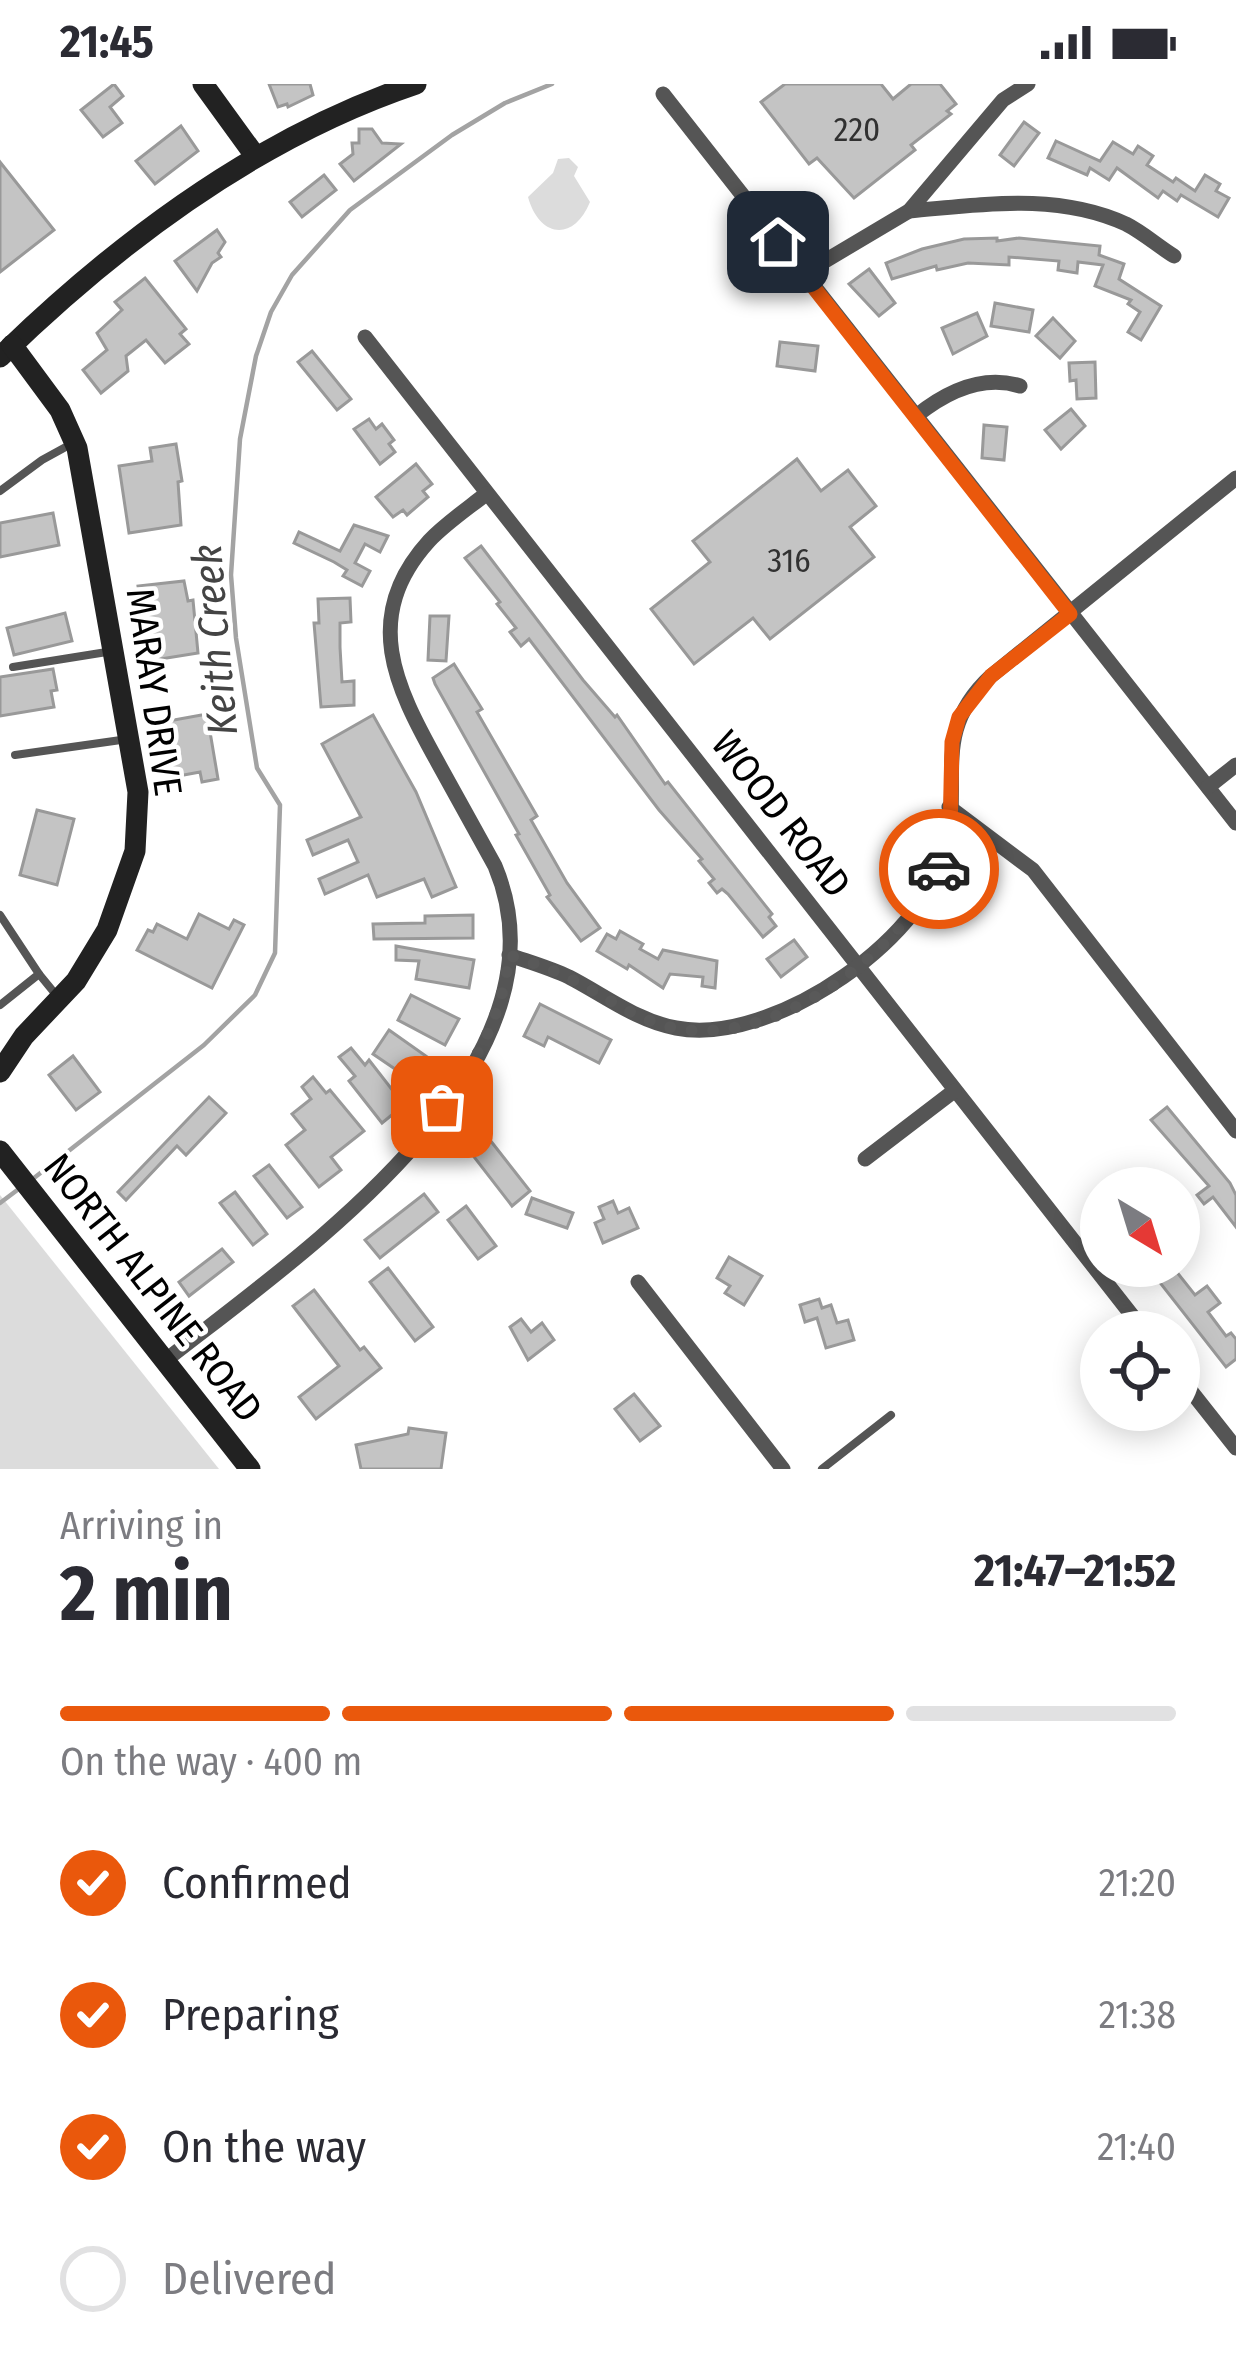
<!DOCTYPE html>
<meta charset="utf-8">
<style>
body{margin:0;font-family:"Fira Sans Condensed",sans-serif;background:#f2f2f3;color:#2b2b33;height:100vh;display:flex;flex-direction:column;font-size:45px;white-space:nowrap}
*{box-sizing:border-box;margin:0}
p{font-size:39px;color:#7c7c81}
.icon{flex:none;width:66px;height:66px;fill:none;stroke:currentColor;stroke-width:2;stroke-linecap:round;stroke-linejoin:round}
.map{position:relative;height:1385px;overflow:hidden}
.sheet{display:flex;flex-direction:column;background:#fff;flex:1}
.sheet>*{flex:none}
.needle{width:78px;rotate:142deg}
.buttons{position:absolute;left:1080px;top:1083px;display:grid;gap:24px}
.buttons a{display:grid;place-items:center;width:120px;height:120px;border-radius:50%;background:#fff;box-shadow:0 6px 30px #0003;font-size:60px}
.pin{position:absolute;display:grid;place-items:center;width:102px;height:102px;color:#fff;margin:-51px;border-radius:24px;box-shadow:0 6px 18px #0006}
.courier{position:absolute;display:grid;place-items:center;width:120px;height:120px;margin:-60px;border:9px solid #ea580c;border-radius:50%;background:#fff;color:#222;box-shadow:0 3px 15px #0007}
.headline em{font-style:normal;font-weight:700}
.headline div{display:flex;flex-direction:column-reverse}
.headline{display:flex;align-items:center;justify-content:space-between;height:204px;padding:0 60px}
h1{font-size:78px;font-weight:700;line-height:90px}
.bar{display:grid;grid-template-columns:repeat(4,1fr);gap:18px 12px;align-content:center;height:144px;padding:0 60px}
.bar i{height:15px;border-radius:9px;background:#e1e1e2}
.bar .current{background:#ea580c}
.bar p{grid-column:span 4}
ol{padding:0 60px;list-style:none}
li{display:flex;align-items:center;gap:36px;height:132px}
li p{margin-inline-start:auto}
li .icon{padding:12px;border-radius:50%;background:#ea580c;color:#fff;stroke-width:4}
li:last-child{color:#7c7c81}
li i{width:66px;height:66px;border:6px solid #e1e1e2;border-radius:50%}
.status{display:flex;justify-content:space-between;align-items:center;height:84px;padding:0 60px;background:#fff;direction:ltr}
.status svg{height:33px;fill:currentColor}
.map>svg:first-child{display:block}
</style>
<div class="status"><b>21:45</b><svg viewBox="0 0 49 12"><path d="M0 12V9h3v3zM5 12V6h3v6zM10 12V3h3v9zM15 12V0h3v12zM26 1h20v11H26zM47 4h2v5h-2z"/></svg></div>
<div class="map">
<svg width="1236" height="1385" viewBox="0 0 1236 1385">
<rect width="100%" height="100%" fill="#fff"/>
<g fill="#dcdcdc">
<path d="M569 74 578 83 574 92 590 118C573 159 539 153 528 113L553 89 558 75Z"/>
<path d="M0 1111 219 1385H0Z"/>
</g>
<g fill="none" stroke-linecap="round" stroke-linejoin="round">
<g stroke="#a3a3a3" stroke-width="4.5">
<path d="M34 1094 204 961 255 911 275 869 280 721 257 684 236 554 231 491 240 355 256 272 271 228 292 191 350 126 452 51 505 19 552 0"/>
<path d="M0 1119 20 1104"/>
</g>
</g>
<g fill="#c4c4c4" stroke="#999" stroke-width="3">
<path d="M114 0 123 12 110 23 122 39 103 53 81 26Z"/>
<path d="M269 0H310L313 11 288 23 287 20 278 23Z"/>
<path d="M785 0H881L893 15 911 0H940L956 20 947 27 951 30 911 61 915 66 854 114 817 74 809 80 761 18Z"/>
<path d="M1024 38 1039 49 1014 82 1000 71Z"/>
<path d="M181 42 198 67 155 100 136 77Z"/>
<path d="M359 45H372L382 59 401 60 354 97 340 80 353 70 352 59H359Z"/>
<path d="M1056 57 1100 77 1113 58 1133 70 1138 62 1153 72 1147 81 1173 98 1176 94 1195 107 1205 91 1220 100 1216 107 1229 114 1218 133 1181 111 1177 117 1163 107 1158 114 1117 84 1109 96 1090 84 1087 91 1048 74Z"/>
<path d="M0 78 54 146 0 188Z"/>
<path d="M324 91 336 106 302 133 290 118Z"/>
<path d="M217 146 225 158 218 169 221 173 212 179 197 207 175 177Z"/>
<path d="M997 154V157L1019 154 1100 162 1099 171 1124 180 1119 195 1161 222 1141 256 1128 248 1140 228 1128 220 1131 216 1095 202 1103 181 1078 178 1077 189 1058 186 1059 177 1009 173V181L968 179 937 186 936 182 892 195 886 179 922 165 964 155Z"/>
<path d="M869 185 895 219 879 232 849 200Z"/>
<path d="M145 194 186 245 180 250 189 260 165 279 146 256 126 272 128 287 101 309 83 286 107 266 97 249 122 226 115 218Z"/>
<path d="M995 219 1033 226 1029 248 991 242Z"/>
<path d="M977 229 987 252 953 270 942 244Z"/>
<path d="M1053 234 1075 257 1060 274 1036 252Z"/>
<path d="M780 258 818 262 815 287 777 282Z"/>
<path d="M312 267 351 315 337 326 298 278Z"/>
<path d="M1095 278 1096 314 1077 315 1076 296 1070 297 1069 279Z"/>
<path d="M1071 325 1085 342 1061 365 1045 346Z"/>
<path d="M369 335 376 345 382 340 394 356 389 360 395 368 380 380 354 345Z"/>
<path d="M984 341 1007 343 1004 376 982 374Z"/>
<path d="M176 360 182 397 178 398 181 441 129 449 119 382 152 377 150 364Z"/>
<path d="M797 375 821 407 848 386 876 422 850 443 874 473 770 555 753 534 694 580 651 525 710 478 693 457Z"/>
<path d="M416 380 432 400 423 407 428 413 407 431 403 426 393 433 376 413Z"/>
<path d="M53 429 59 461 0 473V439Z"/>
<path d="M354 441 388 452 380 468 365 460 355 479 370 487 362 502 343 492 347 486 334 478 294 459 299 448 340 467Z"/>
<path d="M481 462 583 596 615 633 617 631 665 700 668 698 772 830 769 833 776 842 763 853 728 810 722 805 717 809 709 799 714 795 699 777 702 775 659 726 529 555 521 562 510 548 516 544 497 520 500 518 465 474Z"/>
<path d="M184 497 188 517 193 516 198 569 148 577 138 502Z"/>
<path d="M350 514 351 538 340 539V563L342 598 354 597V621L321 623 314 539H319L318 515Z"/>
<path d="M65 529 72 557 14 571 7 544Z"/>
<path d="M430 532H449L446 577 428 576Z"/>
<path d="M454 580 482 625 477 628 537 732 531 736 567 799 600 844 581 857 547 813 550 811 516 751 519 750 435 600 433 594Z"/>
<path d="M53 585 57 606 51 607 54 623 0 632V593Z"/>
<path d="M207 630 218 695 202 698 200 688 173 693 163 638Z"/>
<path d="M373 631 416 708 456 803 432 813 424 795 377 813 368 791 325 810 319 795 358 778 348 756 313 771 307 756 361 733 322 660Z"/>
<path d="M37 726 74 735 57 801 20 791Z"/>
<path d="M199 830 229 845 234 836 244 841 212 904 137 866 148 846 153 848 157 840 187 855Z"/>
<path d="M473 831V854L374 855 373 840 425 839V832Z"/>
<path d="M620 847 643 860 640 865 658 875 663 866 717 877 715 904 702 902 703 893 670 890 663 904 629 881 627 885 597 867 607 850 616 855Z"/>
<path d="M794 856 807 873 781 893 767 875Z"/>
<path d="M396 862 474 876 469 904 416 895 419 877 396 876Z"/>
<path d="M411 911 459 935 445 961 398 936Z"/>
<path d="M540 920 611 956 599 979 548 953 544 962 524 952Z"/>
<path d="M389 946 433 977 417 1000 373 970Z"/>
<path d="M351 964 365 981 369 976 404 1021 382 1039 349 997 355 992 339 973Z"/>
<path d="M73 972 100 1008 76 1026 49 991Z"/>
<path d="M313 993 326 1009 330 1006 364 1047 331 1073 341 1086 319 1103 286 1061 305 1046 292 1030 311 1015 302 1003Z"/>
<path d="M209 1013 226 1029 186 1071 177 1062 126 1116 118 1108Z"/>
<path d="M1167 1023 1230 1099 1236 1111V1143L1213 1113 1204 1120 1197 1111 1209 1102 1151 1036Z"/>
<path d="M479 1042 530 1107 512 1122 461 1056Z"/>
<path d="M269 1081 302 1123 287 1134 254 1092Z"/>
<path d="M235 1108 267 1150 253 1161 220 1119Z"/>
<path d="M424 1110 438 1128 380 1174 365 1156Z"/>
<path d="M532 1114 573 1129 567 1144 526 1130Z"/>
<path d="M613 1117 618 1129 629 1124 638 1144 603 1159 595 1139 604 1135 599 1123Z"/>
<path d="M466 1122 496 1162 478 1175 448 1136Z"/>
<path d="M222 1165 233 1178 189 1212 179 1198Z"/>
<path d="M729 1173 762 1192 744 1221 725 1209 730 1202 717 1194Z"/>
<path d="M1147 1182H1172L1195 1211 1207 1202 1220 1219 1208 1228 1226 1252 1231 1249 1236 1255V1275L1226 1283Z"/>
<path d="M388 1184 433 1243 415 1257 370 1198Z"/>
<path d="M314 1206 360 1266 364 1263 381 1284 316 1335 299 1313 339 1282 293 1222Z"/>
<path d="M819 1215 822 1224 831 1221 837 1239 848 1236 854 1256 826 1264 817 1234 805 1238 800 1221Z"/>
<path d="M521 1235 531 1248 542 1239 554 1256 528 1276 510 1243Z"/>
<path d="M634 1310 660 1342 640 1357 615 1325Z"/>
<path d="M409 1344 446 1349 441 1385H361L356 1361 408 1350Z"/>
</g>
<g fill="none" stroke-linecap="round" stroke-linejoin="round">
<g stroke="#555" stroke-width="8">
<path d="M0 407 42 376 73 359"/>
<path d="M13 583 113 567"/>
<path d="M15 671 128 655"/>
<path d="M0 831 39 890 0 921"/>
<path d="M39 890 57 912"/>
<path d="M822 1385 891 1331"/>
</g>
<g stroke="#555" stroke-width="15">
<path d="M663 10 1236 739"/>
<path d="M909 127C981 121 1056 108 1126 140 1142 148 1158 162 1174 172"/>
<path d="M803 190 909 127 1003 16 1028 0"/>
<path d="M365 253 1145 1248"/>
<path d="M916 332C946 308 982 290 1020 302"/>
<path d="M1208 703 1236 681"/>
<path d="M949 723 1033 786 1236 1047"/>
<path d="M509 871C529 878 550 884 569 893 604 911 637 937 676 944 773 963 935 851 949 754 958 688 935 644 991 592L1236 394"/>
<path d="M865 1075 954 1007"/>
<path d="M638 1198 783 1385"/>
<path d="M166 1276C298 1172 579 982 495 782 476 747 456 712 437 677 396 603 360 533 429 457 445 440 467 425 486 410"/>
<path d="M1179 1292 1236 1364"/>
</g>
<g stroke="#222" stroke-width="21">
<path d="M203 0 256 73"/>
<path d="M0 273C118 158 258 53 416 0"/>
<path d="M0 988 24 952 76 897 107 846 135 767 138 708 77 364 60 326 12 261"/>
<path d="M0 1067 250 1385"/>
</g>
</g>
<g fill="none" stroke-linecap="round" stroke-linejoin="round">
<path stroke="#595959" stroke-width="12" stroke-dasharray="0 21.6" d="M442 1023C479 975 502 931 509 871 529 878 550 884 569 894 602 910 633 934 669 943 770 967 897 873 939 785"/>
<path stroke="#ea580c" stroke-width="15" d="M778 158 1070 530 991 592 959 633 952 658 950 751 939 785"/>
</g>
<g text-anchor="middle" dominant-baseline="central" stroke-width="9" stroke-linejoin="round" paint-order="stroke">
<g font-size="33" fill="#313131">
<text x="857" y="46">220</text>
<text x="789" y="477">316</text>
</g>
<g font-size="39" fill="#000" stroke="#fff">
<text transform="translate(154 608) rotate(82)">MARAY DRIVE</text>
<text transform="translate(781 730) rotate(52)">WOOD ROAD</text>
<text transform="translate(153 1204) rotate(52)">NORTH ALPINE ROAD</text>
</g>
<g font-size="42" font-style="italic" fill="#444" stroke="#fff">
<text transform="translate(215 556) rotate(-95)">Keith Creek</text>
</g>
</g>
</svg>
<div class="buttons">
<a><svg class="needle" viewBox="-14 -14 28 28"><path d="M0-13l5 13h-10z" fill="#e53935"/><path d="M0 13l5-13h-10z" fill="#7c7c81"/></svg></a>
<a><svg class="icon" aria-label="locate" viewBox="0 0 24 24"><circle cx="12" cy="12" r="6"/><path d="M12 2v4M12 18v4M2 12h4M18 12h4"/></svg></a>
</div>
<div class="pin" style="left:442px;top:1023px;background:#ea580c"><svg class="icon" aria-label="bag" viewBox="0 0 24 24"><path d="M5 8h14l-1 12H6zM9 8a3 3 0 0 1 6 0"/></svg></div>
<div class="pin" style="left:778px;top:158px;background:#1f2937"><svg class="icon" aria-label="home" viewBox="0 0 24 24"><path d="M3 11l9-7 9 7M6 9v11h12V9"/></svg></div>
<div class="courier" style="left:939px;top:785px"><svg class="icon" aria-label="car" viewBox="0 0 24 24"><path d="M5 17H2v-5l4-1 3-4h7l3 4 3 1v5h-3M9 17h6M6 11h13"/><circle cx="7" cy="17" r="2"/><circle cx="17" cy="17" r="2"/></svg></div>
</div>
<section class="sheet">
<div class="headline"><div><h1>2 min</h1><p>Arriving in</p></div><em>21:47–21:52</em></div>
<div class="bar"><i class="current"></i><i class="current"></i><i class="current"></i><i></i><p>On the way · 400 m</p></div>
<ol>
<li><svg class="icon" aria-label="check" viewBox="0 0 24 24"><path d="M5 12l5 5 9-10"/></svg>Confirmed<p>21:20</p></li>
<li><svg class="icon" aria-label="check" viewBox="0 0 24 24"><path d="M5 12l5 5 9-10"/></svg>Preparing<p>21:38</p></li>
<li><svg class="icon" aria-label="check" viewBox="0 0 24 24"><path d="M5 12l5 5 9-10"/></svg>On the way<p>21:40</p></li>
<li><i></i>Delivered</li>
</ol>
</section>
